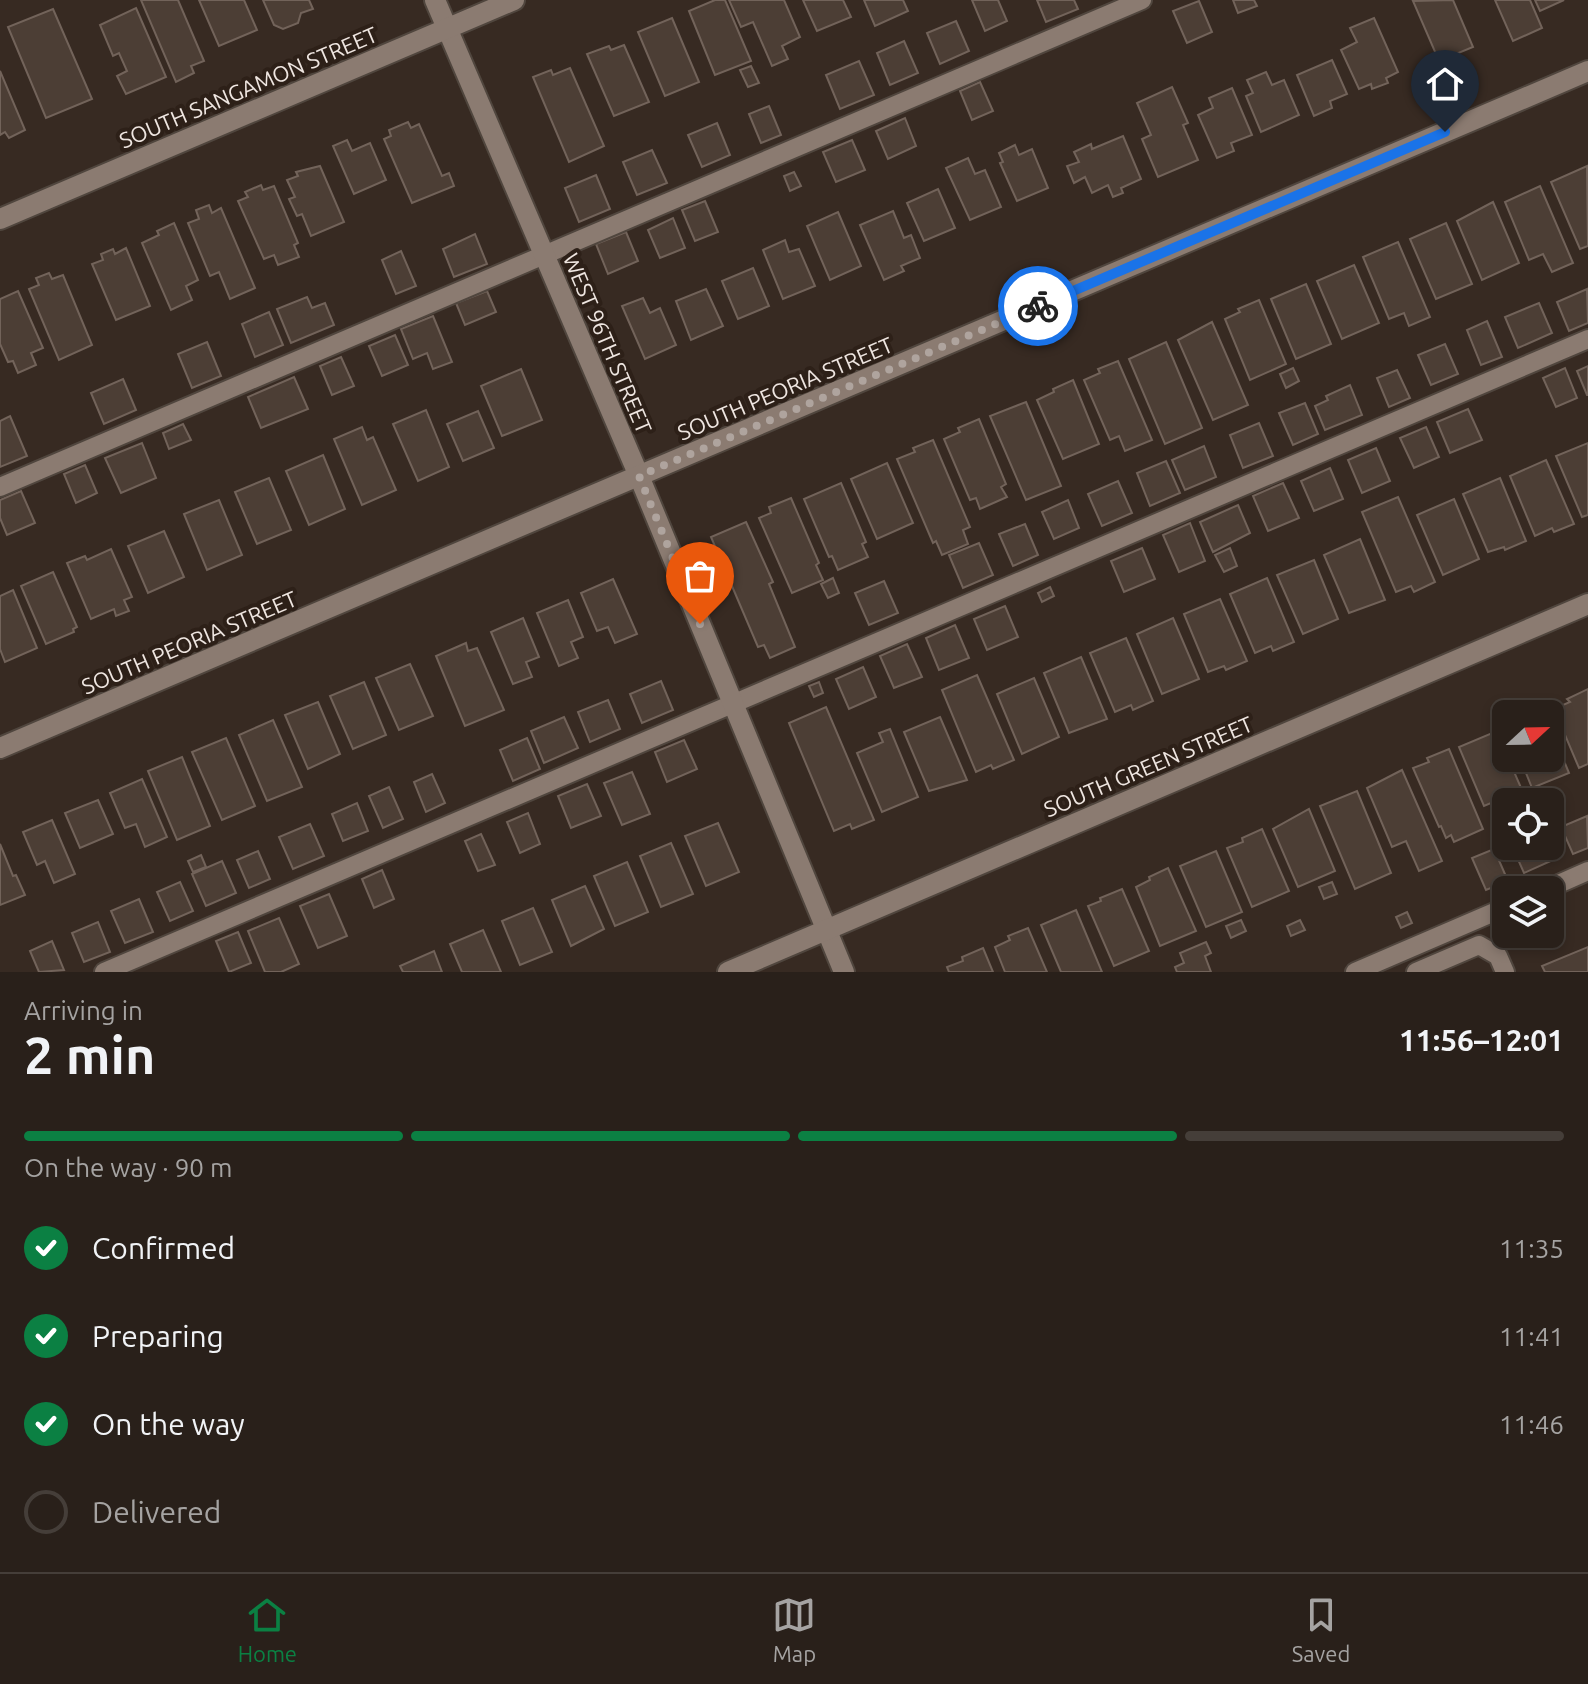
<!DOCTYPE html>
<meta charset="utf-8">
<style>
body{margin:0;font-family:Ubuntu,sans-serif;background:#352d27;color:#f1f3f6;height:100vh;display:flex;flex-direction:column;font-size:30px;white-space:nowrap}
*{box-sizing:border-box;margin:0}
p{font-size:26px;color:#a5a3a2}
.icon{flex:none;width:44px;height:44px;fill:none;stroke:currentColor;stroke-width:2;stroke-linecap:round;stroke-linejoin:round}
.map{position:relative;height:972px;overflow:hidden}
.panel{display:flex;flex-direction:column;background:#29201a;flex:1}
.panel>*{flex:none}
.needle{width:52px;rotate:68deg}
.controls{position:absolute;left:1492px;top:700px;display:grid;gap:16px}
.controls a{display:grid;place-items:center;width:72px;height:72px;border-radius:12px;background:#29201a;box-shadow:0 4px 12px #0003,0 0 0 2px #453e39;font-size:40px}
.pin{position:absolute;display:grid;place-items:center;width:68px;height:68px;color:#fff;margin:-82px -34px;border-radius:50% 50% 50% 0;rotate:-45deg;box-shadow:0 0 8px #0007}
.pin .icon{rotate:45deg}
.courier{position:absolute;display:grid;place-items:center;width:80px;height:80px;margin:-40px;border:6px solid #1a73e8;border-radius:50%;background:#fff;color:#222;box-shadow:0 2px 10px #0007}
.head em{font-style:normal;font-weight:700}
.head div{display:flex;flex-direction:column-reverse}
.head{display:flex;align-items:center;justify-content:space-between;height:136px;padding:0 24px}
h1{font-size:52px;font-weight:700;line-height:60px}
.bar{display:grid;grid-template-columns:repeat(4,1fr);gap:12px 8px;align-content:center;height:96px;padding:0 24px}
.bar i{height:10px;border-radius:6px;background:#453e39}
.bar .selected{background:#0b8043}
.bar p{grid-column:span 4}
ol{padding:0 24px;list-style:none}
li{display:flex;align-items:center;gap:24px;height:88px}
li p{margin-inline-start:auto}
li .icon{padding:8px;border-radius:50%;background:#0b8043;color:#fff;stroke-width:4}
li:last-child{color:#a5a3a2}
li i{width:44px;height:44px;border:4px solid #453e39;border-radius:50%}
.tabs{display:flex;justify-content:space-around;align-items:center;height:112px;border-top:2px solid #453e39;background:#29201a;font-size:22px;color:#a5a3a2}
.tabs a{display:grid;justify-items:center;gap:4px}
.tabs .selected{color:#0b8043}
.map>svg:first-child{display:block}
</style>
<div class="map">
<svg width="1588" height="972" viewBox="0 0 1588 972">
<rect width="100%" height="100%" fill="#372a22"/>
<g fill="#4c3e35" stroke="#72635a" stroke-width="2">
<path d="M141 0H178L204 61 191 66 194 73 176 82Z"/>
<path d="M199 0H244L257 30 219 46Z"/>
<path d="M263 0H309L313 9 301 13 298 23 283 29 274 25Z"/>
<path d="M715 0H725L751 61 715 75 689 11Z"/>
<path d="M729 0H784L800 37 782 46 788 59 772 66 753 22 741 27Z"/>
<path d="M803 0H843L851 17 817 31Z"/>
<path d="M864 0H903L908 11 875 26Z"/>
<path d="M972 0H998L1007 21 985 31Z"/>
<path d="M1037 0H1074L1078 9 1046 22Z"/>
<path d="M1233 0H1254L1257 6 1238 13Z"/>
<path d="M1453 0 1473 47 1439 61 1413 1Z"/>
<path d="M1495 0H1530L1542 28 1513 41Z"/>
<path d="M1535 0H1564L1540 11Z"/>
<path d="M1199 1 1212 32 1187 43 1173 11Z"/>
<path d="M136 8 166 77 126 94 117 76 127 71 119 53 113 56 100 25Z"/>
<path d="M53 9 92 99 46 118 8 27Z"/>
<path d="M672 18 699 82 665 96 638 32Z"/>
<path d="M1374 18 1398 72 1386 78 1388 83 1372 89 1371 84 1359 89 1341 50 1357 42 1350 28Z"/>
<path d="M956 21 969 51 940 64 927 33Z"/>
<path d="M904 41 918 73 890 85 877 53Z"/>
<path d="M624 45 649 102 614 116 587 54 609 46 611 50Z"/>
<path d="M1332 60 1347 94 1330 101 1332 108 1314 116 1297 75Z"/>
<path d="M859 61 874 95 840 109 826 75Z"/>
<path d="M751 66 759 83 748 87 740 70Z"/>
<path d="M570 68 604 146 569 162 533 77 551 70 553 75Z"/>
<path d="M0 71 25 130 9 138 5 132 0 135Z"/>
<path d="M1266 72 1272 85 1284 80 1299 115 1261 132 1246 96 1253 93 1247 80Z"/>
<path d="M980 82 993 111 972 120 960 91Z"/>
<path d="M1172 87 1188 123 1183 125 1198 160 1158 177 1142 139 1151 135 1137 103Z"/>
<path d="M1232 88 1252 135 1231 143 1234 151 1217 158 1198 115 1213 108 1209 98Z"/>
<path d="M769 106 781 135 761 143 749 114Z"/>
<path d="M905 118 916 146 888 159 876 131Z"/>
<path d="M408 122 411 128 419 124 442 176 449 173 454 186 412 203 384 139 391 136 389 130Z"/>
<path d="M717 123 730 155 702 167 688 135Z"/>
<path d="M1123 136 1141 179 1121 188 1123 193 1113 197 1108 185 1092 193 1085 177 1074 183 1067 166 1079 162 1074 152 1091 144 1092 149Z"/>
<path d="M347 140 352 151 370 143 386 180 354 194 333 146Z"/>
<path d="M852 140 865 170 836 182 823 152Z"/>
<path d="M1015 145 1019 155 1032 149 1048 188 1017 201 1000 163 1003 162 999 153Z"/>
<path d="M652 150 667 183 637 195 623 162Z"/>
<path d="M968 158 975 174 985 170 1001 207 970 220 946 168Z"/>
<path d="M320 166 344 222 311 236 302 214 297 216 289 199 295 197 287 180 298 176 296 172Z"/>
<path d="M1587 166 1588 246 1580 249 1551 182Z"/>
<path d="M794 172 801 186 790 191 784 176Z"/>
<path d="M596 175 610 209 579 222 565 188Z"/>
<path d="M261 185 263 190 274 186 298 243 294 245 299 257 278 265 274 255 264 259 238 201 248 197 245 192Z"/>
<path d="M1540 186 1573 263 1552 272 1543 254 1529 260 1505 202Z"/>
<path d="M938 189 955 228 924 241 907 203Z"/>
<path d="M705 201 718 232 695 241 682 210Z"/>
<path d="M1493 202 1519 263 1482 280 1457 221Z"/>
<path d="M209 205 212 213 221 208 255 288 230 299 219 272 210 276 188 223 199 219 196 210Z"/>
<path d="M893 211 904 238 911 235 920 258 901 266 904 271 884 280 860 225Z"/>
<path d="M838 212 861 266 830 280 807 226Z"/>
<path d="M673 218 685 248 660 258 648 230Z"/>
<path d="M174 223 198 280 186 286 192 300 171 310 142 243 159 235 157 231Z"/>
<path d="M1446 223 1472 284 1436 299 1410 239Z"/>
<path d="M626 232 638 261 608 274 596 244Z"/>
<path d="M475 234 487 264 454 277 443 249Z"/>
<path d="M785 240 789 252 799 249 815 286 783 299 763 250Z"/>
<path d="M1398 242 1430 317 1409 326 1404 313 1389 319 1363 257Z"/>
<path d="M126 248 150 306 116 320 92 264 103 260 101 254 113 249 115 254Z"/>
<path d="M401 251 416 286 396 294 382 260Z"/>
<path d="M1354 265 1379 323 1342 339 1317 281Z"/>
<path d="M753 268 769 306 738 319 722 281Z"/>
<path d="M49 273 52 279 63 275 92 345 59 360 29 289 39 285 36 278Z"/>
<path d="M1306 284 1331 344 1296 359 1271 299Z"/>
<path d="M706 289 723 326 691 340 676 301Z"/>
<path d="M1587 289 1588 323 1569 331 1557 302Z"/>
<path d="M18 291 43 348 31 353 36 365 18 373 13 361 8 362 0 344V299Z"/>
<path d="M487 291 496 312 465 325 456 303Z"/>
<path d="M307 297 312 308 325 303 334 325 291 343 277 309Z"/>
<path d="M643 298 650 313 660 308 676 345 645 359 622 306Z"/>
<path d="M1259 300 1286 364 1250 380 1225 319 1240 312 1238 309Z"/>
<path d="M1539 303 1552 333 1518 348 1505 317Z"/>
<path d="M269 312 283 345 255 357 242 324Z"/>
<path d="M433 316 452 362 433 369 427 353 413 359 401 329Z"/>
<path d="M1487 321 1502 357 1481 365 1467 330Z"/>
<path d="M1212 322 1248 405 1213 420 1178 340Z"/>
<path d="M395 335 408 365 382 376 369 346Z"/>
<path d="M207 342 221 376 192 388 178 354Z"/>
<path d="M1166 342 1202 428 1165 444 1129 359Z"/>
<path d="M1445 344 1458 374 1431 385 1418 355Z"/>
<path d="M341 357 354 386 332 395 320 366Z"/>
<path d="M1118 361 1152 440 1125 451 1119 436 1110 440 1084 380 1100 373 1098 369Z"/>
<path d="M1588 366V395H1587L1577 371Z"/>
<path d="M1293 368 1299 381 1286 388 1280 374Z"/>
<path d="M1565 368 1577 398 1556 407 1543 378Z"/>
<path d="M521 369 542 420 502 436 481 386Z"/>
<path d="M1397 370 1410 398 1389 407 1377 378Z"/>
<path d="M294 377 308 409 261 428 248 397Z"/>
<path d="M123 379 136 410 104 424 91 393Z"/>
<path d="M1073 380 1099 444 1063 459 1037 400 1054 392 1053 389Z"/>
<path d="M1350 385 1362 415 1325 430 1315 406 1328 400 1326 396Z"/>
<path d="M1026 402 1061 486 1026 500 990 416Z"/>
<path d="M1305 403 1318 434 1293 445 1279 413Z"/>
<path d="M1468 409 1482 440 1450 453 1437 422Z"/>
<path d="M426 410 449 467 418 481 393 424Z"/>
<path d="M478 411 494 448 463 461 447 424Z"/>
<path d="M10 416 27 456 0 467V421Z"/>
<path d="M979 419 1006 484 1001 487 1007 497 980 509 976 498 970 500 944 439 960 432 958 428Z"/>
<path d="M1259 423 1273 456 1243 468 1230 435Z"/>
<path d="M183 424 191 440 169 449 163 433Z"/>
<path d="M362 427 367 440 373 437 396 490 362 505 334 439Z"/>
<path d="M1426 427 1439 457 1414 468 1400 438Z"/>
<path d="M933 440 970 527 963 530 968 544 942 555 936 541 933 543 897 459 915 452 913 448Z"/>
<path d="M142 443 156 478 121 493 105 458Z"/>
<path d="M1588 443V515L1582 517 1556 456Z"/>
<path d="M1204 446 1216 477 1185 490 1172 460Z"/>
<path d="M1376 448 1390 481 1362 493 1348 460Z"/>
<path d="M323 455 345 509 309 525 286 471Z"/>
<path d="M1546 460 1574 524 1554 532 1552 528 1535 536 1510 476Z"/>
<path d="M1166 461 1180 493 1150 506 1137 473Z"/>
<path d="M887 463 913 523 877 539 851 479Z"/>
<path d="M85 465 97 493 76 503 64 474Z"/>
<path d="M1330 468 1343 499 1314 511 1301 481Z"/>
<path d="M269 478 291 530 257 544 235 492Z"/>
<path d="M1500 478 1526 541 1505 550 1504 547 1488 552 1463 494Z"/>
<path d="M1118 481 1132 513 1102 526 1088 494Z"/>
<path d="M841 483 866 542 862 544 868 557 838 570 832 556 829 557 804 499Z"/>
<path d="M1283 483 1299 518 1268 531 1253 496Z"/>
<path d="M21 491 35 523 7 535 0 518V500Z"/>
<path d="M1398 497 1435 582 1414 592 1411 586 1396 592 1362 512Z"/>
<path d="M791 498 819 563 816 565 823 580 792 593 759 518 771 513 769 507Z"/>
<path d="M1454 499 1479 559 1443 575 1417 515Z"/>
<path d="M219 500 242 555 207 570 184 514Z"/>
<path d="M1068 500 1079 528 1054 539 1042 512Z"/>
<path d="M1238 505 1250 533 1213 552 1200 522Z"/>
<path d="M746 522 773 582 769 584 795 647 770 658 764 645 758 647 711 537Z"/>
<path d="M1190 523 1205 561 1179 572 1163 535Z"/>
<path d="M1025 524 1038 555 1013 566 999 534Z"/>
<path d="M164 531 184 577 148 593 128 546Z"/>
<path d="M1360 539 1385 600 1349 613 1324 555Z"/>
<path d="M979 543 993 575 963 588 949 555Z"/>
<path d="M1142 548 1155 579 1124 592 1111 561Z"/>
<path d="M1230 548 1237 566 1224 572 1215 555Z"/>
<path d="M111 549 132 597 124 600 129 611 116 616 114 609 91 619 67 563 85 556 87 560Z"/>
<path d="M1314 560 1338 619 1303 634 1277 575Z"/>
<path d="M53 572 77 627 73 629 74 632 46 644 21 586Z"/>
<path d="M833 578 839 593 828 598 821 584Z"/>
<path d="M1267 578 1294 642 1273 651 1271 646 1255 653 1230 594Z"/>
<path d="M613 579 637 634 615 643 608 627 597 631 581 593Z"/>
<path d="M884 581 898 613 869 625 855 593Z"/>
<path d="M1050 587 1054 596 1042 602 1038 593Z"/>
<path d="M13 590 37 648 5 662 0 649V596Z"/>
<path d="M1220 599 1247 661 1226 670 1224 666 1208 672 1184 614Z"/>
<path d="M568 600 583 637 571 642 578 658 559 666 537 613Z"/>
<path d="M1005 606 1018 637 987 650 974 619Z"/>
<path d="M523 618 539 657 526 662 532 677 513 684 491 632Z"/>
<path d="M1173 618 1199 679 1162 694 1137 634Z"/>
<path d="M955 625 969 658 939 670 926 638Z"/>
<path d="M1126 638 1153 701 1133 710 1131 705 1115 712 1090 653Z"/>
<path d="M466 643 468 651 477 648 504 710 465 726 436 656Z"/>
<path d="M907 644 922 677 894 688 880 656Z"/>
<path d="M1081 657 1107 719 1069 733 1044 673Z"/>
<path d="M410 664 433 716 399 730 376 678Z"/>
<path d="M863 667 876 697 849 709 836 679Z"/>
<path d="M977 675 1014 760 993 769 991 765 976 772 942 690Z"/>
<path d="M1034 678 1059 737 1022 754 997 694Z"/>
<path d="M661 681 673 710 642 723 630 694Z"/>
<path d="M364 682 386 735 353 749 330 696Z"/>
<path d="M819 682 823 693 814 697 809 686Z"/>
<path d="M1588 689V764L1579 768 1554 709 1570 702 1567 699Z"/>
<path d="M608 700 620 729 590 742 578 712Z"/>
<path d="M318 702 340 754 308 769 285 715Z"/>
<path d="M826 707 874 820 852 829 850 824 834 831 789 723Z"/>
<path d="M564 717 578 748 544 763 531 731Z"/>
<path d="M940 717 967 780 929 791 904 732Z"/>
<path d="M273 720 302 787 267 801 239 735Z"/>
<path d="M1550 727 1569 773 1532 788 1520 758H1550Z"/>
<path d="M890 729 918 797 882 812 857 753 883 742 879 733Z"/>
<path d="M1497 731 1506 758H1508L1522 790 1484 806 1459 747Z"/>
<path d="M226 738 255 806 222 820 192 752Z"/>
<path d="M527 738 540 769 513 781 500 750Z"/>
<path d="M684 740 697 769 667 782 655 752Z"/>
<path d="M1449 749 1483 829 1454 842 1451 835 1446 838 1441 826 1439 827 1413 768 1429 762 1427 758Z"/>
<path d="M182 757 210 826 177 840 148 771Z"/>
<path d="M1402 770 1442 861 1419 871 1406 841 1392 847 1367 788Z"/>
<path d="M632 772 650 814 622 825 604 783Z"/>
<path d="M432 774 445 803 426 812 414 782Z"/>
<path d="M142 779 167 837 145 847 136 824 125 828 110 793Z"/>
<path d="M587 784 601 816 571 828 558 796Z"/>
<path d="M389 787 403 819 383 828 369 796Z"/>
<path d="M1357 791 1391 873 1355 889 1320 806Z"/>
<path d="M98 800 113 834 80 848 65 813Z"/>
<path d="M357 803 368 831 343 841 332 814Z"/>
<path d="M1309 809 1335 871 1298 887 1273 829Z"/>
<path d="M528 813 540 844 520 853 507 822Z"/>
<path d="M1587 816 1588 848 1573 854 1561 827Z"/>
<path d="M52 820 75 874 54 883 45 861 37 865 23 832Z"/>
<path d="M718 823 739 872 706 886 685 836Z"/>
<path d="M310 824 324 856 293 869 279 837Z"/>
<path d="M1262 829 1289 891 1252 907 1227 848 1243 842 1242 838Z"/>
<path d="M481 834 495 865 478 871 465 841Z"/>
<path d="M671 843 693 894 661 907 640 856Z"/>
<path d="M0 844 13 876 16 875 25 895 0 905Z"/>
<path d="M1512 846H1547L1553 860 1524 873Z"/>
<path d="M1494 849 1508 881 1486 890 1472 858Z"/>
<path d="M258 851 270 879 249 888 237 860Z"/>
<path d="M1216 851 1242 912 1206 927 1180 866Z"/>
<path d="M201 855 206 867 193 872 188 861Z"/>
<path d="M222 861 236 893 206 906 192 874Z"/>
<path d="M627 862 648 912 615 926 594 876Z"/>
<path d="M1168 868 1196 931 1160 946 1136 887 1150 880 1149 877Z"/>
<path d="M382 870 394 899 374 908 362 879Z"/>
<path d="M180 882 193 911 170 921 157 892Z"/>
<path d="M1332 882 1337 894 1324 899 1319 887Z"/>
<path d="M585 886 604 929 571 946 552 900Z"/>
<path d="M1122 889 1149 951 1114 966 1088 906 1101 901 1100 898Z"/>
<path d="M329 894 347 936 318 948 300 906Z"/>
<path d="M139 899 153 932 125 943 111 911Z"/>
<path d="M533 908 552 952 520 965 502 921Z"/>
<path d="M1076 910 1102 972H1061L1041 925Z"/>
<path d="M1407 912 1412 923 1401 928 1396 917Z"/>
<path d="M279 918 299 964 281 972H265L248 931Z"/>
<path d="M1241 920 1246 931 1231 938 1226 926Z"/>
<path d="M1300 920 1305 930 1291 936 1287 926Z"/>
<path d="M98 922 110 952 84 962 72 933Z"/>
<path d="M1028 928 1047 972H1005L995 947 1010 940 1008 936Z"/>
<path d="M483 930 501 972H462L450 944Z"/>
<path d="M238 932 251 963 229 972 216 941Z"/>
<path d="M52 941 64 970 39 972 30 951Z"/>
<path d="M1206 942 1211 953 1205 956 1211 972H1177L1175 967 1184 963 1180 953Z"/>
<path d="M1588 947V972H1545L1542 966Z"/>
<path d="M983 948 993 972H949L947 967 963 961 962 957Z"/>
<path d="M434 951 442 972H403L400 966Z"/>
</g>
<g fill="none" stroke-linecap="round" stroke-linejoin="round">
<g stroke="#50463e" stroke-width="22">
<g id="service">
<path d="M0 487 1142 0"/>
<path d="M1545 890 1588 871"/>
<path d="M104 972 1588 339"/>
<path d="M1355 972 1506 907"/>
<path d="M1416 972 1479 945 1498 956 1505 972"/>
</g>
</g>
<g stroke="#50463e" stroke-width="24">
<g id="minor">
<path d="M435 0 639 476 844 972"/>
<path d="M0 219 514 0"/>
<path d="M0 748 1588 71"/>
<path d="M728 972 1588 604"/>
</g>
</g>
<use href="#service" stroke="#8b7b71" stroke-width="18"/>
<use href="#minor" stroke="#8b7b71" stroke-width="20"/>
</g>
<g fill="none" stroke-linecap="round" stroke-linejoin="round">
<path stroke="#afa49e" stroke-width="8" stroke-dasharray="0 14.4" d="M700 624 639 476 1038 306"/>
<path stroke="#1a73e8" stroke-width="10" d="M1038 306 1445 132"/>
</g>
<g text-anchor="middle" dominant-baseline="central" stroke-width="8" stroke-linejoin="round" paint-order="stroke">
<g font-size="22" fill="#efe6e1" stroke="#2d2018">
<text transform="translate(248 87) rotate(-23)">SOUTH SANGAMON STREET</text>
<text transform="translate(608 343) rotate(67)">WEST 96TH STREET</text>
<text transform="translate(785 388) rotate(-23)">SOUTH PEORIA STREET</text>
<text transform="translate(189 642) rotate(-23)">SOUTH PEORIA STREET</text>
<text transform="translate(1148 766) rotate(-23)">SOUTH GREEN STREET</text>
</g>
</g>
</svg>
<div class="controls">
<a><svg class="needle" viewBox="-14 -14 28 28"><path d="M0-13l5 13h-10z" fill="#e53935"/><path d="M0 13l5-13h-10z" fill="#a5a3a2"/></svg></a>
<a><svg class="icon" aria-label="locate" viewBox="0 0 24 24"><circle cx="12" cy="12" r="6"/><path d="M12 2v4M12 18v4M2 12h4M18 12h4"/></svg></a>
<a><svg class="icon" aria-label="layers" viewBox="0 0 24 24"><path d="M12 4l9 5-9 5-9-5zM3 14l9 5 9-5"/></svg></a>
</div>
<div class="pin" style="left:700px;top:624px;background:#ea580c"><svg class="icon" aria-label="bag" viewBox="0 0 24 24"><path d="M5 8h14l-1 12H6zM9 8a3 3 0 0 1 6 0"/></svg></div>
<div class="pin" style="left:1445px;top:132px;background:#1f2937"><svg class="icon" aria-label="home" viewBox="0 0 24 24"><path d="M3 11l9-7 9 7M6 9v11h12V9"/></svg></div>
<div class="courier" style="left:1038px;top:306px"><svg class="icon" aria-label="bike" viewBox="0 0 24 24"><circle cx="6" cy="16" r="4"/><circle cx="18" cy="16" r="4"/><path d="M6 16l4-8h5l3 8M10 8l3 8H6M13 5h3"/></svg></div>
</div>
<section class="panel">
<div class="head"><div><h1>2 min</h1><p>Arriving in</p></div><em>11:56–12:01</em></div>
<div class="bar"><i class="selected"></i><i class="selected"></i><i class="selected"></i><i></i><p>On the way · 90 m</p></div>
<ol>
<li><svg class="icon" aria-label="check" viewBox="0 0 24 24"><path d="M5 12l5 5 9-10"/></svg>Confirmed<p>11:35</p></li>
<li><svg class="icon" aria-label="check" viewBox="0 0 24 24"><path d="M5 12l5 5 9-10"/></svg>Preparing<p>11:41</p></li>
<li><svg class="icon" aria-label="check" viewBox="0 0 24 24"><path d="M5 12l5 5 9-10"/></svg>On the way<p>11:46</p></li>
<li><i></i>Delivered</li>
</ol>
</section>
<nav class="tabs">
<a class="selected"><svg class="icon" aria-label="home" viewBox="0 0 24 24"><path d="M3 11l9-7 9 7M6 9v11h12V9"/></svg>Home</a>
<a><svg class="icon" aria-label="map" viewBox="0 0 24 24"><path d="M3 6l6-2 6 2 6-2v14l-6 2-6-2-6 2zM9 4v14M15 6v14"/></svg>Map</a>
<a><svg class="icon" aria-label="saved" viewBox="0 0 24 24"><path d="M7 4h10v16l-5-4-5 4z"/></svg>Saved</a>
</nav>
